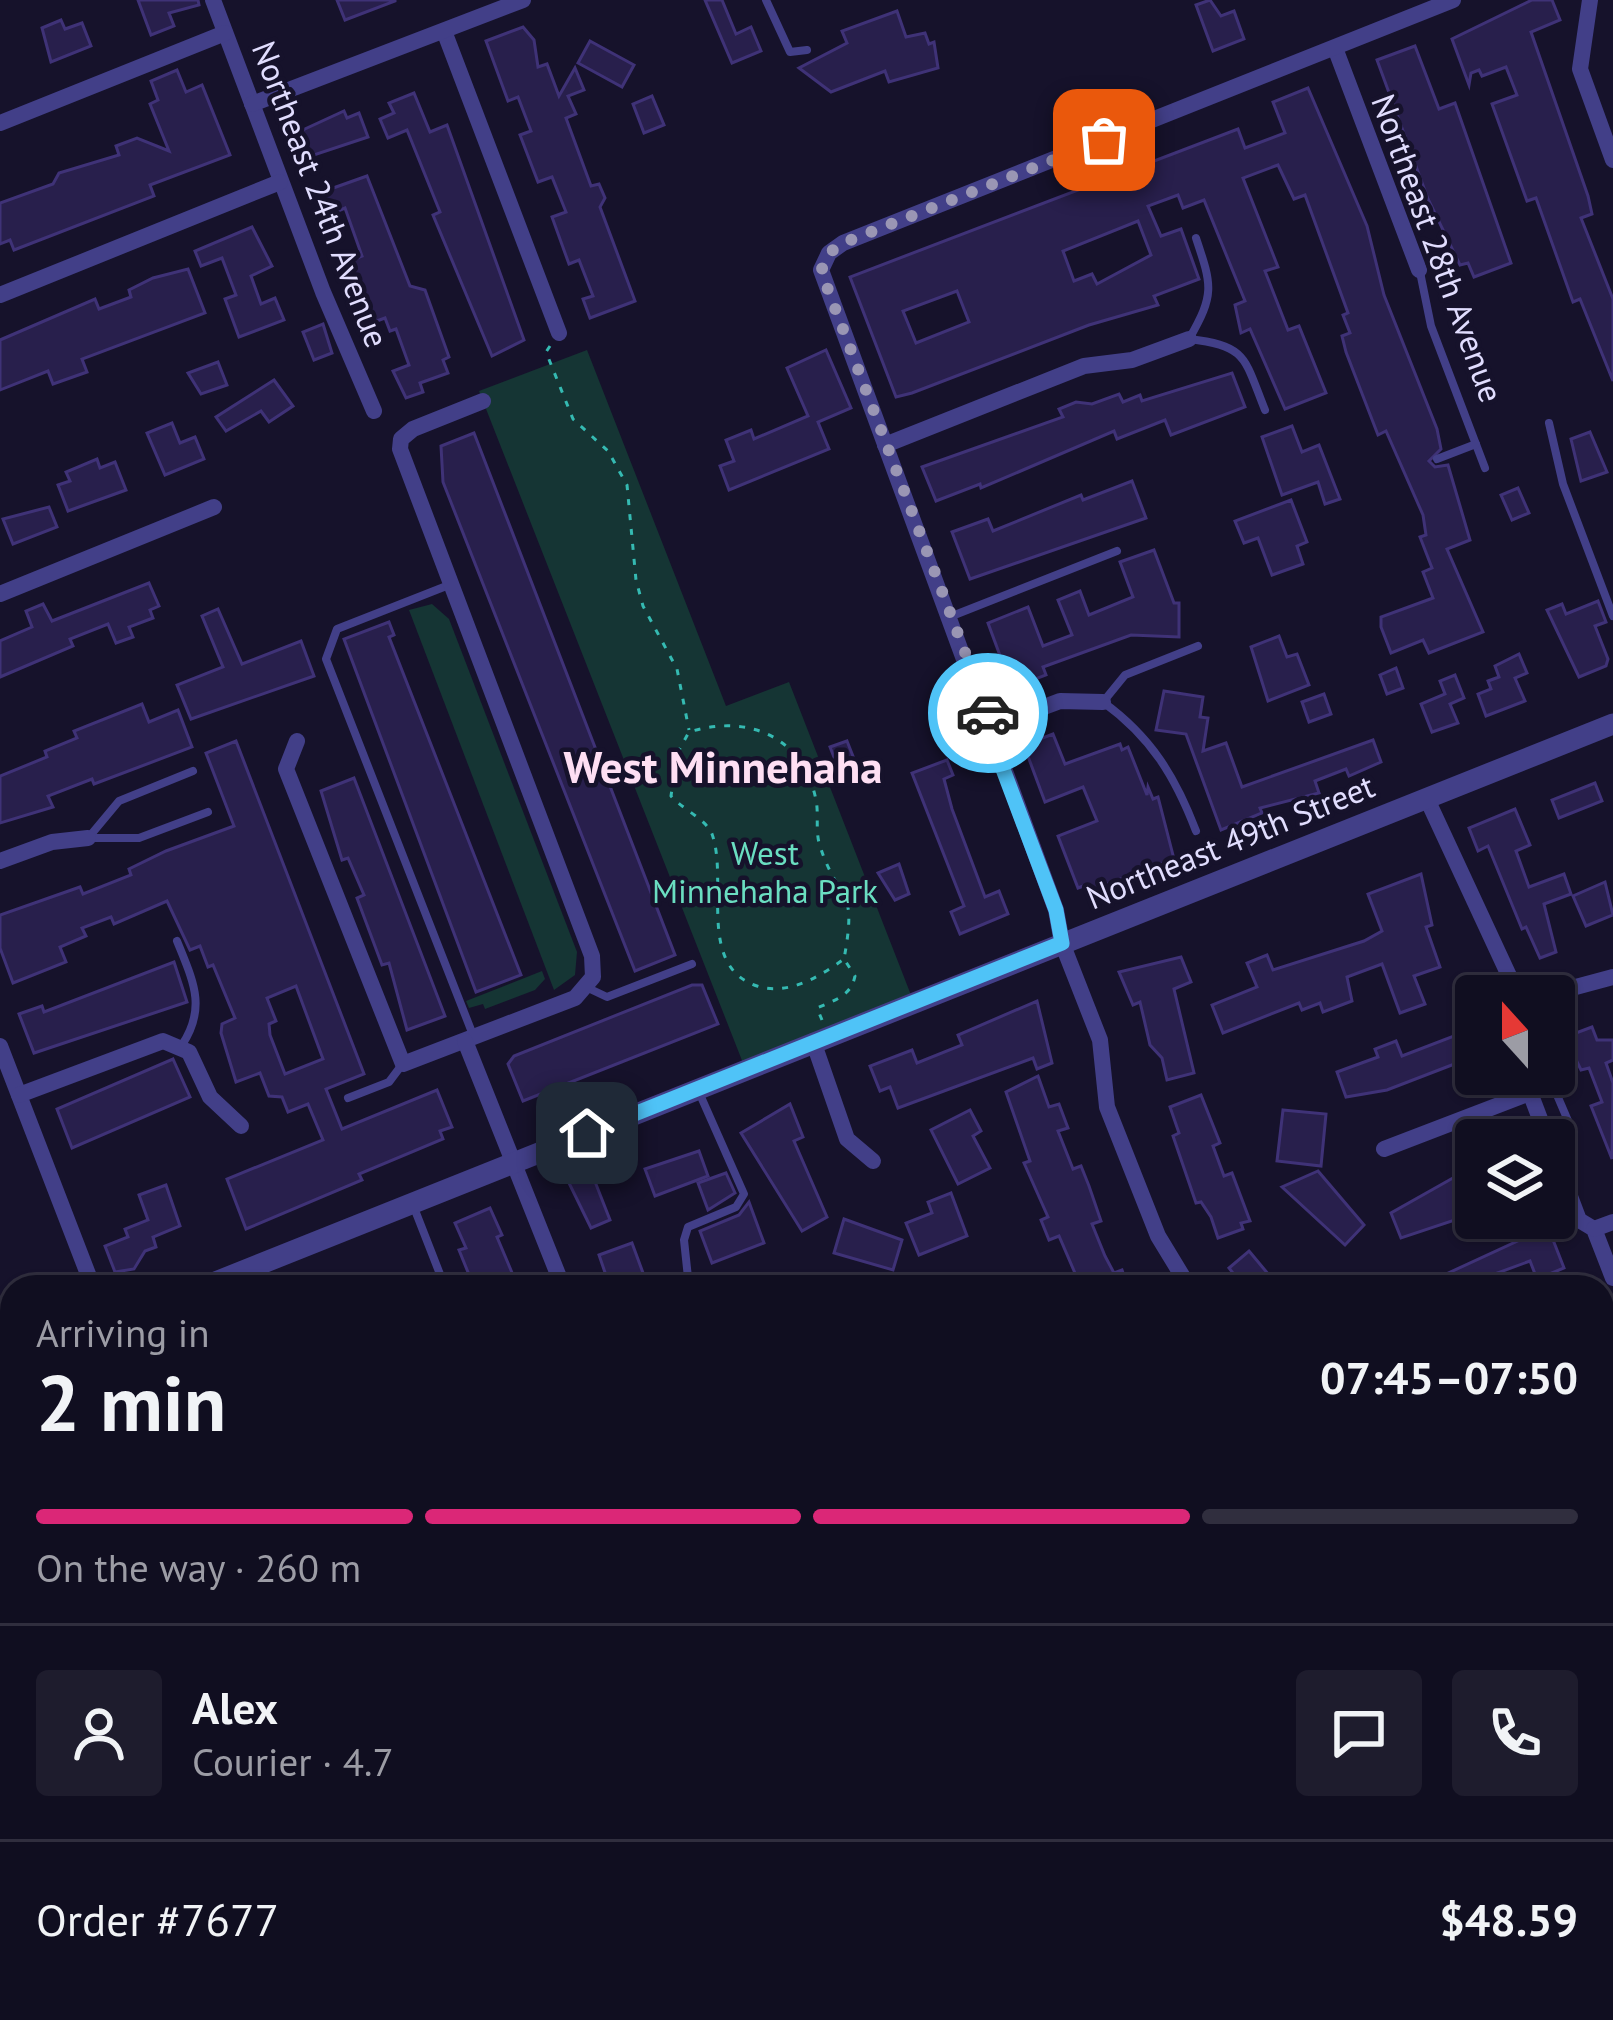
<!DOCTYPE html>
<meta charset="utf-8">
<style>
body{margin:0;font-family:"PT Sans",sans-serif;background:#1e1c2d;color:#f1f3f6;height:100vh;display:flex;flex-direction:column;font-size:45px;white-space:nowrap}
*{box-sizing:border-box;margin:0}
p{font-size:39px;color:#9c9ca5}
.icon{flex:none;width:66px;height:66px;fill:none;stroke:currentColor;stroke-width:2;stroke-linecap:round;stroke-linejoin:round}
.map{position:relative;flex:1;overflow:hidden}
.sheet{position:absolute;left:0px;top:1275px;width:1614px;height:747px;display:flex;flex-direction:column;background:#100e20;border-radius:36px 36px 0 0;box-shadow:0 3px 9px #0004,0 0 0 3px #302e3e}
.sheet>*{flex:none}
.needle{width:78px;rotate:339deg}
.tools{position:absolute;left:1455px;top:975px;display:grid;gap:24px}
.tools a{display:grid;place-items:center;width:120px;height:120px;border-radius:12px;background:#100e20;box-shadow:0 3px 9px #0004,0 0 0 3px #302e3e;font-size:60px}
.pin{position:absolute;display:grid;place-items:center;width:102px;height:102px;color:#fff;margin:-51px;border-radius:24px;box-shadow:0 6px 18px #0006}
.courier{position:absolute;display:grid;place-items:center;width:120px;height:120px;margin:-60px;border:9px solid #4fc3f7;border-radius:50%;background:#fff;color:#222;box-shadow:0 3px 15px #0007}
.summary em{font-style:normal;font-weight:700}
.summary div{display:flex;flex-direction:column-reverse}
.summary{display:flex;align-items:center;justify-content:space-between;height:204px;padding:0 36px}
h1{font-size:78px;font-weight:700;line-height:90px}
.bar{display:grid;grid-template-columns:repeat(4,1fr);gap:18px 12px;align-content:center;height:144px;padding:0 36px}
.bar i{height:15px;border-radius:9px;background:#302e3e}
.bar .on{background:#db2777}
.bar p{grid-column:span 4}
.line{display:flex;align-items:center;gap:30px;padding:0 36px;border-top:3px solid #302e3e}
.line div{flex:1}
.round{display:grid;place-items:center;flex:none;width:126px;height:126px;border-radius:12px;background:#1e1c2d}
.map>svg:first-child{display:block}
</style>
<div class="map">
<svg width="1613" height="2020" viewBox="0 0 1613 2020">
<rect width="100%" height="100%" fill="#16122b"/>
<g fill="#153534">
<path d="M587 350 726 706 789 682 911 995 743 1063 479 391Z"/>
<path d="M432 604 449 619 577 952 575 975 554 990 409 610Z"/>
<path d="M542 971 545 979 535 990 485 1009 483 1004 469 1008 466 1001Z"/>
</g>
<g fill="#281f4c" stroke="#3f3277" stroke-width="3" fill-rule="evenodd">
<path d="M138 0H198L199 5 169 13 174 26 151 35Z"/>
<path d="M337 0H395V1L345 20Z"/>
<path d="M705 0H722L736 34 751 27 761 51 732 63Z"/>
<path d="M1210 0 1221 16 1234 11 1244 39 1213 51 1196 5Z"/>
<path d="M1532 0H1552L1560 20 1531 32 1588 196 1592 214 1581 218 1613 299V381L1580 299 1573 302 1536 198 1527 201 1492 104 1517 95 1506 67 1482 76 1479 70 1471 73 1469 85 1452 39Z"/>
<path d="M897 11 906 37 925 33 929 44 934 42 938 68 889 82 885 71 831 92 799 68 847 43 842 31Z"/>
<path d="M61 20 65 29 82 23 91 46 51 62 42 28Z"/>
<path d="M523 27 534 40 538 67 547 64 559 96 575 68 584 90 568 96 576 114 566 118 591 186 599 184 605 198 600 207 635 301 590 318 583 299 593 296 579 260 569 264 552 217 566 212 552 177 538 182 520 135 531 131 518 97 508 101 486 41Z"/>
<path d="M590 41 634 65 622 87 578 63Z"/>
<path d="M1415 46 1439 109 1455 103 1511 263 1474 277 1468 263 1460 265 1428 199 1377 60Z"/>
<path d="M177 70 186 92 202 85 230 155 150 185 154 196 14 250 10 240 0 244V203L53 184 59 173 119 155 116 146 137 138 169 151 150 104 158 100 151 81Z"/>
<path d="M1308 88 1367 226 1384 295 1437 429 1441 449 1429 461 1435 467 1448 465 1470 540 1447 549 1483 632 1429 653 1423 640 1391 653 1381 627V617L1433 598 1423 572 1432 568 1420 537 1426 535 1423 515 1386 431 1378 435 1346 352 1342 336 1350 333 1343 315 1348 313 1305 195 1294 199 1278 165 1243 178 1278 267 1265 271 1288 330 1299 326 1326 393 1285 409 1250 329 1241 333 1235 305 1245 301 1204 200 1183 208 1178 195 1148 206 1161 236 1181 229 1199 279 1154 296 1158 305 1089 325 912 393 896 397 850 277 1238 129 1245 148 1285 133 1273 102ZM1138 221 1151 255 1097 284 1092 274 1074 281 1063 251ZM957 291 969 322 916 343 903 311Z"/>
<path d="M414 93 430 132 447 125 524 340 492 356 433 215 440 212 407 130 388 138 380 119 394 113 389 103Z"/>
<path d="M652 96 664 125 644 133 633 104Z"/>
<path d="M344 111 347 118 359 113 368 137 302 159 292 135Z"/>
<path d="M367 176 410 286 425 290 449 357 443 360 448 373 420 383 423 392 406 398 393 371 409 365 396 329 390 331 385 318 374 322 349 261 362 256 345 208 331 214 322 192Z"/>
<path d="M252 227 272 266 251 276 261 304 275 298 284 320 239 337 225 299 236 295 222 258 201 266 195 251Z"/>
<path d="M188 269 205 313 82 359 87 372 53 384 48 371 0 390V340L95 299 99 309 131 297 129 290 153 278Z"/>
<path d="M323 324 332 353 314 360 303 332Z"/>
<path d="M826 350 851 408 818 422 829 449 729 490 720 466 734 461 726 440 751 430 754 439 808 416 787 368Z"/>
<path d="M218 362 227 385 201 394 188 373Z"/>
<path d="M1232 373 1245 407 1171 435 1165 420 1117 439 1114 431 981 488 980 484 936 501 922 467 1063 417 1059 409 1076 402 1092 404 1119 394 1123 402 1140 395 1142 401Z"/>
<path d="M274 380 293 406 269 422 261 411 226 431 216 417Z"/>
<path d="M172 423 180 443 195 437 204 459 165 475 147 433Z"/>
<path d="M1292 426 1302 452 1319 445 1340 499 1325 504 1318 482 1282 495 1262 437Z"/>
<path d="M1590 432 1607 472 1581 481 1571 439Z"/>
<path d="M474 433 675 955 635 971 443 482 441 446Z"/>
<path d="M97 459 100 468 115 462 126 490 68 511 58 485 70 481 66 472Z"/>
<path d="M1132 481 1146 518 970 579 952 532 988 519 993 531 1081 495 1083 500Z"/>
<path d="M1518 488 1529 513 1512 520 1501 495Z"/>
<path d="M1291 500 1307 542 1297 546 1303 564 1272 575 1258 538 1244 543 1235 521Z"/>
<path d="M49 507 57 527 13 544 3 519Z"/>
<path d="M1154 550 1174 603H1179V637L1131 635 1043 667 1046 675 1012 688 988 623 1028 607 1043 646 1072 635 1058 600 1080 591 1089 615 1133 597 1120 562Z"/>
<path d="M149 583 159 606 150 610 153 618 129 627 133 637 116 643 108 624 70 639 73 646 0 677V641L32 627 26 611 43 604 52 621Z"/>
<path d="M1598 601 1606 622 1595 626 1608 659 1606 666 1579 677 1547 610 1562 604 1566 614Z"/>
<path d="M218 609 242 664 301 641 314 676 191 719 177 685 223 667 202 616Z"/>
<path d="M389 622 394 635 389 637 521 975 476 992 344 639Z"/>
<path d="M1279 636 1287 657 1297 654 1309 685 1268 701 1251 647Z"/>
<path d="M1519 654 1527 673 1515 678 1525 701 1486 716 1478 694 1491 689 1488 681 1499 677 1495 666Z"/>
<path d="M1396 668 1403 688 1387 694 1380 675Z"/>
<path d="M1455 675 1464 698 1450 704 1458 723 1432 732 1421 704 1445 694 1440 681Z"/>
<path d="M1164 691 1203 697 1200 717 1208 718 1203 751 1226 743 1242 787 1373 740 1381 762 1349 776 1346 769 1315 781 1319 793 1260 808 1262 813 1221 830 1186 734 1156 730Z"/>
<path d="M1324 694 1331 714 1309 722 1302 702Z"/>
<path d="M142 704 149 722 178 710 192 747 94 784 92 779 48 796 53 807 0 823V776L47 757 45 751 77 738 74 731Z"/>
<path d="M1053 734 1065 764 1120 744 1122 750 1128 747 1147 795 1148 787 1153 799 1158 797 1174 859 1089 891 1086 885 1078 888 1058 836 1097 821 1083 787 1045 802 1026 751 1035 748 1032 742Z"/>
<path d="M236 741 364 1074 326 1089 342 1129 437 1090 452 1127 440 1131 443 1139 359 1174 362 1180 246 1229 227 1179 323 1140 308 1104 288 1112 282 1097 269 1096 260 1073 236 1082 221 1033 222 1024 235 1018 213 965 208 967 200 946 190 950 167 901 114 924 111 917 82 928 86 936 60 947 66 962 13 983 0 948V915L80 887 83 894 131 875 129 869 166 851 234 826 206 753ZM296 986 323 1059 285 1074 270 1035 269 1024 276 1021 267 998Z"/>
<path d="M847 741 858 769 841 775 830 747Z"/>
<path d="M947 760 953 775 944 779 952 809 985 897 999 891 1008 914 960 934 951 912 964 906 912 773Z"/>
<path d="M354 778 445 1016 407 1030 389 963 382 965 357 898 364 895 348 858 342 860 321 791Z"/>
<path d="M1595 783 1602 801 1559 818 1552 800Z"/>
<path d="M1515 809 1530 845 1516 851 1529 887 1564 874 1571 894 1544 904 1556 952 1540 958 1526 927 1522 929 1488 846 1478 851 1469 828Z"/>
<path d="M899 864 909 894 895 900 878 873Z"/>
<path d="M1421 874 1432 925 1426 927 1440 967 1414 976 1425 1004 1400 1013 1382 964 1347 977 1352 1001 1323 1012 1320 1003 1302 1010 1299 1003 1223 1033 1212 1005 1257 987 1247 963 1267 955 1273 970 1364 941 1382 931 1368 894Z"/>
<path d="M1605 882 1613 915 1586 926 1573 896Z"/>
<path d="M1181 957 1191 982 1174 989 1194 1073 1167 1080 1162 1058 1150 1045 1140 1002 1133 1005 1119 972Z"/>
<path d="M174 962 187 1002 34 1053 19 1014 42 1006 44 1012Z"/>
<path d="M692 985H702L718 1024 523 1101 508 1064 514 1056Z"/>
<path d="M1037 1001 1052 1063 1037 1069 1033 1058 898 1108 890 1087 880 1091 870 1066 912 1050 917 1063 962 1045 958 1035Z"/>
<path d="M1592 1027 1597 1040H1613V1060L1606 1063 1613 1083 1612 1159 1591 1106 1602 1102 1589 1068 1581 1070 1565 1037Z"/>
<path d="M1472 1029 1476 1063 1460 1070 1457 1063 1387 1090 1346 1097 1337 1072 1378 1057 1375 1049 1396 1041 1402 1056Z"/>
<path d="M173 1059 190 1097 72 1148 57 1109Z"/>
<path d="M1038 1076 1049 1107 1059 1104 1068 1128 1058 1131 1073 1169 1081 1166 1089 1186 1101 1221 1092 1224 1105 1256 1114 1273 1122 1270 1128 1287H1081L1059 1236 1049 1240 1041 1220 1048 1217 1024 1163 1030 1161 1006 1092Z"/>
<path d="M1201 1095 1220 1143 1213 1146 1224 1176 1232 1173 1250 1221 1241 1223 1243 1229 1218 1238 1211 1217 1201 1202 1196 1203 1173 1136 1179 1133 1170 1107Z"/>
<path d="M790 1104 803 1137 794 1141 827 1217 802 1231 741 1133Z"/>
<path d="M970 1110 981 1131 973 1136 990 1168 958 1184 931 1130Z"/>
<path d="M1283 1110 1326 1114 1321 1166 1277 1161Z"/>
<path d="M699 1151 708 1176 655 1196 645 1169Z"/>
<path d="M1476 1165V1213L1401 1238 1391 1213Z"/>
<path d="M1318 1171 1364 1225 1345 1245 1282 1187Z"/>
<path d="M726 1173 735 1193 708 1210 698 1183Z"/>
<path d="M592 1174 610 1220 591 1228 569 1183Z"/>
<path d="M166 1185 180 1226 153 1237 156 1247 145 1251 134 1269 115 1272 105 1246 128 1237 125 1229 148 1220 139 1195Z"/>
<path d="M951 1193 967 1236 919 1255 906 1223 932 1213 928 1202Z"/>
<path d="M749 1202 764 1243 712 1263 700 1231 739 1215Z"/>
<path d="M490 1208 502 1235 497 1237 518 1287H474L459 1250 466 1248 455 1223Z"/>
<path d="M844 1219 902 1240 893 1270 834 1253Z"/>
<path d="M1548 1227 1564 1268 1537 1279 1530 1261 1492 1275 1496 1287H1418Z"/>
<path d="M632 1243 646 1281 610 1287 599 1255Z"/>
<path d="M1249 1251 1279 1287H1244L1229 1268Z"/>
</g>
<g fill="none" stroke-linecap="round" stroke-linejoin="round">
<g stroke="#35bab2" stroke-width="3" stroke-dasharray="6 9" stroke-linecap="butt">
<path d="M550 346 546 352 573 419 608 451 627 485 636 580 643 606 677 669 689 730"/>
<path d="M822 1020 817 1008C835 1000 851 996 855 976L844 959C858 883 839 905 820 846 815 832 819 814 816 800 803 735 746 714 689 732L677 754 671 796C682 809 706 819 712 834 729 881 696 966 757 986 788 996 819 977 844 959"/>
</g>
<g stroke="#423f88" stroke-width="8">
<path d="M766 0 790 52 807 50"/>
<path d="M1196 238C1212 286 1215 294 1189 339 1248 346 1244 358 1265 410"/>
<path d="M1420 272 1431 326 1485 468"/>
<path d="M1549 423 1563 484 1613 616"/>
<path d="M1437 459 1476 444"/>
<path d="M449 585 337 629 326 659 473 1035"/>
<path d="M952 616 1117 551"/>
<path d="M1196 831C1175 776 1151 737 1103 702L1125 675 1198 646"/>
<path d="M89 837 119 801 193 771"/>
<path d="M89 838H139L208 812"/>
<path d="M177 941C193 981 207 1007 182 1045"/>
<path d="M588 988 607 997 692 964"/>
<path d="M1548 1074 1569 1123"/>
<path d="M348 1098 389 1082 401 1066"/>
<path d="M413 1205 445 1287"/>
<path d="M689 1287 684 1240 688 1227 736 1207 744 1194 698 1090"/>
<path d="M0 1876 12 1883"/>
</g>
<g stroke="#423f88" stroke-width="16">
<path d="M213 0 323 292 374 411"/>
<path d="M1590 0 1580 69 1613 160"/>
<path d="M444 31 559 333"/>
<path d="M1335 48 1419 270"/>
<path d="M252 104 523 0"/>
<path d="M0 123 225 33"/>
<path d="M0 295 280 182"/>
<path d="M885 445 1084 366 1132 360 1189 339"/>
<path d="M0 594 214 507"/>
<path d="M993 726 1060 701 1103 702"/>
<path d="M297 741 286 769 403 1064 575 998 593 977 592 956 400 449 401 439 413 429 483 401"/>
<path d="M1427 799 1511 980 1546 995 1613 977"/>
<path d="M0 861 52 842 88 838"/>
<path d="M465 1041 563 1287"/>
<path d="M813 1041 847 1139 873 1161"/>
<path d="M0 1046 93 1287"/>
<path d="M1523 1074 1548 1140"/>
<path d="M19 1095 163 1041 189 1052 210 1097 241 1126"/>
<path d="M1384 1149 1530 1093"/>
<path d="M1554 1154 1579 1220 1594 1229 1613 1278"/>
<path d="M1594 1229 1613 1222"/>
<path d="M1189 1287 1158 1236 1107 1107 1100 1040 1062 943 1056 910 821 270 829 253 843 243 1453 0"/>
<path d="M1602 1308 1613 1304"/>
<path d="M1602 1557 1613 1552"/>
<path d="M1602 1830 1613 1824"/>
<path d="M846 2010 856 2020"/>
<path d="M1477 2010 1480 2020"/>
<path d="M777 2020 781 2010"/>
<path d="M1136 2020 1162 2010"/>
</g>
<g stroke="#423f88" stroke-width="21">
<path d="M203 1287 1613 724"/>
<path d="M0 1369 12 1364"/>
</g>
</g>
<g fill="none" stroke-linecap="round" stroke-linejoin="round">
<path stroke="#9a96b4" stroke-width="12" stroke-dasharray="0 21.6" d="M988 713 821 271 829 253 843 243 1104 140"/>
<path stroke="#4fc3f7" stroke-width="15" d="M587 1133 1062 943 1056 910 998 756 988 713"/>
</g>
<g text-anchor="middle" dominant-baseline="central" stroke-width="9" stroke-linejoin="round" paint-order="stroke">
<g font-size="33" fill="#e1ddfe" stroke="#16122b">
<text transform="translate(321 194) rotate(69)">Northeast 24th Avenue</text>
<text transform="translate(1438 248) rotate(70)">Northeast 28th Avenue</text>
<text transform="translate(1230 841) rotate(-22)">Northeast 49th Street</text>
</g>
<g font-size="33" fill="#6adec1" stroke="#16122b">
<text x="765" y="852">West<tspan x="765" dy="38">Minnehaha Park</tspan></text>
</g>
<g font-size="45" font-weight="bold" fill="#fedff3" stroke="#16122b">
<text x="723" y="766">West Minnehaha</text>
</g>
</g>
</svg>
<div class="tools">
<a><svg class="needle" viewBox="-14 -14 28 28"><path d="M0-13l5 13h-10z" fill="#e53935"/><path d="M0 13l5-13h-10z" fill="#9c9ca5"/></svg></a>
<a><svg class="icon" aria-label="layers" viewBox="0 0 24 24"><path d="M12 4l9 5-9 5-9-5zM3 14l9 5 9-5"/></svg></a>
</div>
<div class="pin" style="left:1104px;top:140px;background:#ea580c"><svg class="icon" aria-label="bag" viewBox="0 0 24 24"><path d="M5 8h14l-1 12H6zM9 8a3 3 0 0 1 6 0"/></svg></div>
<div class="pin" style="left:587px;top:1133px;background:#1f2937"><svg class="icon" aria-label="home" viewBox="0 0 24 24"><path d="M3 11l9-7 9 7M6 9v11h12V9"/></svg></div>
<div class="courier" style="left:988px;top:713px"><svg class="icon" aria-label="car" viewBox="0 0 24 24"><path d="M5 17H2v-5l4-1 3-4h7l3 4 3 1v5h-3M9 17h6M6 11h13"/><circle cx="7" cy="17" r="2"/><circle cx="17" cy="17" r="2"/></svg></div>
<section class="sheet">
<div class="summary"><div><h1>2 min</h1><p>Arriving in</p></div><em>07:45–07:50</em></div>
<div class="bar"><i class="on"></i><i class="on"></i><i class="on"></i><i></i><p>On the way · 260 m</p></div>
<div class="line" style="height:216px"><a class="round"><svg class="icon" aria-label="person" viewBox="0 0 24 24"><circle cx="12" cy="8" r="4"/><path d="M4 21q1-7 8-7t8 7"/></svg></a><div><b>Alex</b><p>Courier · 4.7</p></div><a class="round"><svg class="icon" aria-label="chat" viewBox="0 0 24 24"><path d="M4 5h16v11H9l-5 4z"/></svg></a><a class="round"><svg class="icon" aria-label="phone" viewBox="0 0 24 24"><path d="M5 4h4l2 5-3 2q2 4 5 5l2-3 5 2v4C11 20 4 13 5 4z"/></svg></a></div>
<div class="line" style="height:156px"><div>Order #7677</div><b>$48.59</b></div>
</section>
</div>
